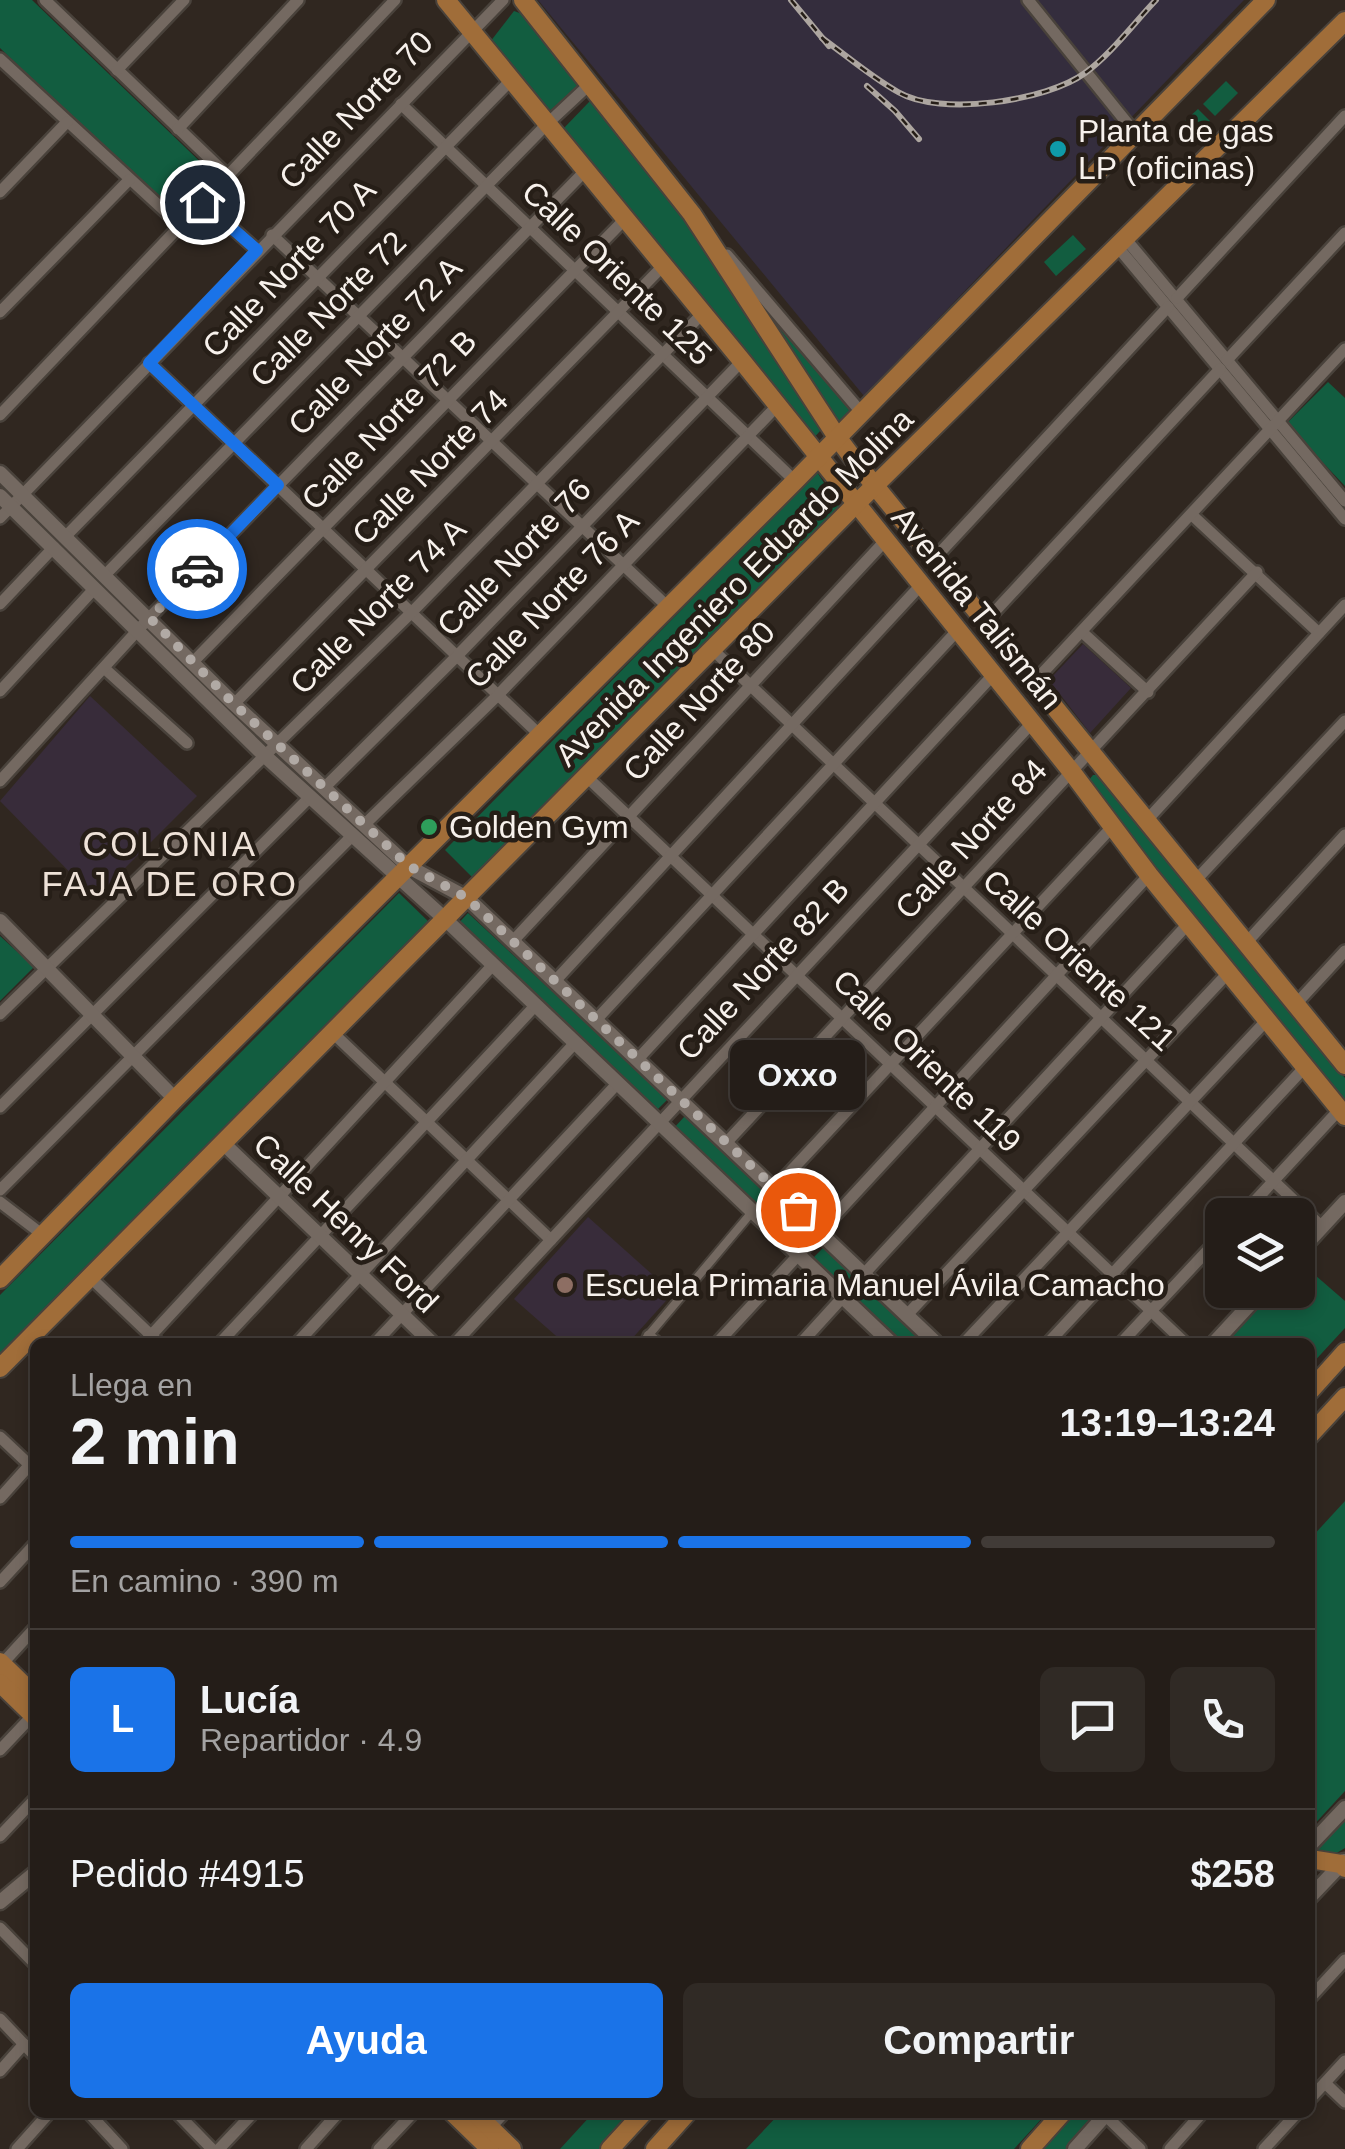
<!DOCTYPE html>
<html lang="es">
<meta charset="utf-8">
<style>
body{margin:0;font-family:Arial,sans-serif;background:#302a25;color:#f1f3f6;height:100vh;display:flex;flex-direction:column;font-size:38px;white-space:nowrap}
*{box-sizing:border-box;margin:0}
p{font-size:32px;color:#a3a2a2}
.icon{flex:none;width:55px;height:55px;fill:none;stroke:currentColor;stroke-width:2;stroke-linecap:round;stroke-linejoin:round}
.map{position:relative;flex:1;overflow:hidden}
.side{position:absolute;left:30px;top:1338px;width:1285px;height:780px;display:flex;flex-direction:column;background:#241d18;border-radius:15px;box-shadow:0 5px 15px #0003,0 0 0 2px #413b37}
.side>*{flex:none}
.tools{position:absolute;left:1205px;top:1198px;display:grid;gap:20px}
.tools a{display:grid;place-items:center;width:110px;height:110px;border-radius:15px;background:#241d18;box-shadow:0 5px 15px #0003,0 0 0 2px #413b37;font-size:50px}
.pin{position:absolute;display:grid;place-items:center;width:85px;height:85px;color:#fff;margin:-42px;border:5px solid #fff;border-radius:50%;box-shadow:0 2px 10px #0007}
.courier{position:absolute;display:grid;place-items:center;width:100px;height:100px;margin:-50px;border:8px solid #1a73e8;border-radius:50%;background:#fff;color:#222;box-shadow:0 2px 12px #0007}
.bubble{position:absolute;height:70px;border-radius:15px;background:#241d18;box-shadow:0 5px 15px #0003,0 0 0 2px #413b37;font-size:32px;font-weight:700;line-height:70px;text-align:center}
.head em{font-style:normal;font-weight:700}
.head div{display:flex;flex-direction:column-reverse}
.head{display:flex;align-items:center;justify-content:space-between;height:170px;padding:0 40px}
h1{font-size:65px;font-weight:700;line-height:75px}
.bar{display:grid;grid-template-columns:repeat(4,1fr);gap:15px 10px;align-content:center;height:120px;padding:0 40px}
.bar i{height:12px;border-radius:8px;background:#413b37}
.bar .on{background:#1a73e8}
.bar p{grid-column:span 4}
.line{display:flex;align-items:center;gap:25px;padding:0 40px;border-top:2px solid #413b37}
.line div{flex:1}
.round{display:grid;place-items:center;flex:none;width:105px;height:105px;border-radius:15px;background:#302a25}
.cta{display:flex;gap:20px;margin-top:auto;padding:20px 40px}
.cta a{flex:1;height:115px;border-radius:15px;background:#1a73e8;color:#fff;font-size:40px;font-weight:700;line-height:115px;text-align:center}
.cta a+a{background:#302a25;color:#f1f3f6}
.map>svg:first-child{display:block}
</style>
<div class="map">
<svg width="1345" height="2149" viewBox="0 0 1345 2149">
<rect width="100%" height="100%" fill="#302720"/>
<path fill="#342d3d" d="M538 0H1244L864 396Z"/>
<g fill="#382c3a">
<path d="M1083 644 1131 688 1090 733 1049 680Z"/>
<path d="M90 696 197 796 95 898 0 801Z"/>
<path d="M588 1217 673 1293 629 1342H563L514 1299Z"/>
</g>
<g fill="#125d40">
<path d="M0 0H32L216 177 177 218 0 48Z"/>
<path d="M514 11 525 15 580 84 551 110 544 109 490 42Z"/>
<path d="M1226 81 1238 93 1215 116 1203 104Z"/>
<path d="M595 100 676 204 821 430 811 441 564 134V128L590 101Z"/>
<path d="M1198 109 1210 121 1187 142 1175 130Z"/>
<path d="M1073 235 1086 249 1056 276 1044 262Z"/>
<path d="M766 303 852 408 839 422 766 312Z"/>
<path d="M1328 382 1345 398V486L1286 424Z"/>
<path d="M817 472 840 508 472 877 445 850Z"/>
<path d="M1093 775H1099L1345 1078V1106L1219 945 1098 800 1089 780Z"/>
<path d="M399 893 431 924 0 1358V1295Z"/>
<path d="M468 913 668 1099 654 1113 455 927Z"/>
<path d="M0 936 34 967 0 1001Z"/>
<path d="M685 1116 807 1230 794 1244 672 1130Z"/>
<path d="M824 1247 925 1342H897L811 1260Z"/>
<path d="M1300 1262 1345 1301V1328L1310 1366V1342H1227L1274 1290H1298Z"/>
<path d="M1345 1501V1791L1310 1829V1539Z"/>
<path d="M1345 1817V1848L1335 1854 1315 1849Z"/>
<path d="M593 2113H636L602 2149H560Z"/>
<path d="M780 2113V2112L1047 2113 1014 2149H746Z"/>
<path d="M1072 2113H1101L1067 2149H1039Z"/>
</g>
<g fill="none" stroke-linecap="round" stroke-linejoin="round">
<g stroke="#49423b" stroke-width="12">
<path id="pedestrian" d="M643 1342 752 1212"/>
</g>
<g stroke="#49423b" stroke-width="16">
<g id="minor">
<path d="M45 0 228 176"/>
<path d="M1028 0 1136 134"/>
<path d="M0 59 180 225"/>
<path d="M117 70 184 0"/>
<path d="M401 104 795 481"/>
<path d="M178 129 298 0"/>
<path d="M0 192 67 122"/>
<path d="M203 202 257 250"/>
<path d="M272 235 668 607"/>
<path d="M1124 237 1345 501"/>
<path d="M1116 245 1345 519"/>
<path d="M727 255 861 412"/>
<path d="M1177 298 1345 116"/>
<path d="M0 312 129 180"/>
<path d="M1227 360 1345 233"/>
<path d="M149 363 541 736"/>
<path d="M0 415 395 0"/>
<path d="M1192 515 1319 633"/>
<path d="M0 518 503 0"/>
<path d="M65 537 511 80"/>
<path d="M935 558 1168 307"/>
<path d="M105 575 547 124 591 83"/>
<path d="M0 604 54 547"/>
<path d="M986 621 1220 369"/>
<path d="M1082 632 1148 692"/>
<path d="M713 650 1321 1226"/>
<path d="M193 662 626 218"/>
<path d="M104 668 187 743"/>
<path d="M1035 681 1345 349"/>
<path d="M0 691 95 588"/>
<path d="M234 704 663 266"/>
<path d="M588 778 1184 1342"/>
<path d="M0 781 149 618 586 170"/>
<path d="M324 788 457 656 742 361"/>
<path d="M1148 819 1345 605"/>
<path d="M364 825 497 696 776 407"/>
<path d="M1196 880 1345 721"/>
<path d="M513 941 884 542"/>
<path d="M1246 943 1345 835"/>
<path d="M556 980 920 586"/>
<path d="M1296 1004 1345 951"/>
<path d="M0 1014 412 612 702 314"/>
<path d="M596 1020 957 631"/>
<path d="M333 1033 551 1240"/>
<path d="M638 1059 993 675"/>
<path d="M0 1107 310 797"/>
<path d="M726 1143 1257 572"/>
<path d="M775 1188 1113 826"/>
<path d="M0 1190 352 836"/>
<path d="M0 1202 43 1235"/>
<path d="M1242 1215 1339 1110"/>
<path d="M864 1274 1188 924"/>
<path d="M91 1278 158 1342"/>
<path d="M906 1316 1228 973"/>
<path d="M649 1336 656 1342"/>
<path d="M145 1342 491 967"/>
<path d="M221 1342 534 1007"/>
<path d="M298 1342 574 1044"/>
<path d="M376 1342 616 1085"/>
<path d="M456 1342 1032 723"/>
<path d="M718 1342 1149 875"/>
<path d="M802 1342 842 1298"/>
<path d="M965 1342 1266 1021"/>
<path d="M1049 1342 1304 1068"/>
<path d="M1122 1342 1222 1235"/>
<path d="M0 1437 35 1470"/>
<path d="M0 1498 35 1459"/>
<path d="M0 1582 35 1544"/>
<path d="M2 1664 35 1628"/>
<path d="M0 1750 33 1715"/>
<path d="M0 1836 35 1799"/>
<path d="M0 1928 35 1964"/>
<path d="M1310 1998 1345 1960"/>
<path d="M0 2019 35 2056"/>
<path d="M0 2071 24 2044"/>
<path d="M1325 2083 1345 2102"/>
<path d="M1310 2099 1345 2061"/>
<path d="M88 2112 122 2149"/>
<path d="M176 2112 212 2149"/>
<path d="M1106 2116 1140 2149"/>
<path d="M490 2128 505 2112"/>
<path d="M17 2149 50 2112"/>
<path d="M219 2149 254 2112"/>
<path d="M306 2149 339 2112"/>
<path d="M379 2149 414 2112"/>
<path d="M1170 2149 1203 2112"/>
<path d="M1264 2149 1298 2112"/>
</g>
</g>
<g stroke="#49423b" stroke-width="19">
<g id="tertiary">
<path d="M0 473 234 704 409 867 467 898 935 1342"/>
<path d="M0 496 265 756 446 920 890 1342"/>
<path d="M0 921 175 1099"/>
<path d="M223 1143 431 1342"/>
<path d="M1298 1253 1345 1202"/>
<path d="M1215 1342 1263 1290"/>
<path d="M1310 1845 1345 1808"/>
<path d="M1310 1897 1344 1861"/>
<path d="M0 1902 35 1873"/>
<path d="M1075 2149 1108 2112"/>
</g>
</g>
<g stroke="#49423b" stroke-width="22">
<g id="primary">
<path d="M446 0 742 361 1071 771 1149 875 1345 1116"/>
<path d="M523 0 692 214 837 437 858 465 1345 1065"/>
<path d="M0 1279 175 1099 795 481 1266 0"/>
<path d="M0 1368 855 505 1345 21"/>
<path d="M1310 1391 1345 1352"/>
<path d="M1310 1435 1345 1397"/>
<path d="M0 1662 35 1696"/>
<path d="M0 1683 35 1717"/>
<path d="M1310 1859 1341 1864 1345 1868"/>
<path d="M452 2112 490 2149"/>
<path d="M474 2112 512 2149"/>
<path d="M610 2149 644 2112"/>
<path d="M655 2149 688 2112"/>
<path d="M1030 2149 1063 2112"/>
</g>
</g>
<use href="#pedestrian" stroke="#746961" stroke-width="8"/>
<use href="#minor" stroke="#746961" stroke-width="11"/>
<use href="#tertiary" stroke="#746961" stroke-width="14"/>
<use href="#primary" stroke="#a06d39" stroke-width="18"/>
<g stroke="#ada6a0" stroke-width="6">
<g id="rail">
<path d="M791 0 829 46"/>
<path d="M822 38C847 56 871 77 898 92 940 117 1047 101 1085 73 1111 54 1134 23 1156 0"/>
<path d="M867 86 895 111 919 139"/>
</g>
</g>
<use href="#rail" stroke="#261e17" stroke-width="2.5" stroke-dasharray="8" stroke-linecap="butt"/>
</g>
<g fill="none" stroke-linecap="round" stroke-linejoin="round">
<path stroke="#b1aaa5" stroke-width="10" stroke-dasharray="0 18" d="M197 569 150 618 234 704 409 866 467 898 798 1210"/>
<path stroke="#1a73e8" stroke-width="12" d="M197 569 278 485 149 363 257 250 202 202"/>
</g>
<circle fill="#0f9aa8" stroke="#261e17" stroke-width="4" cx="1058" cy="149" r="10"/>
<circle fill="#2e9e5b" stroke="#261e17" stroke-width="4" cx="429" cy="827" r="10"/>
<circle fill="#8d6e63" stroke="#261e17" stroke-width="4" cx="565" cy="1285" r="10"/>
<g text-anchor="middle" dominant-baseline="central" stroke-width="9" stroke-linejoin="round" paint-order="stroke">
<g font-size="32" fill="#f7f1ec" stroke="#261e17">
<text transform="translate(356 110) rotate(-46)">Calle Norte 70</text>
<text transform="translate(289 268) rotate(-46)">Calle Norte 70 A</text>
<text transform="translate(617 273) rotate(44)">Calle Oriente 125</text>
<text transform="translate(328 309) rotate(-45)">Calle Norte 72</text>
<text transform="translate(375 346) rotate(-46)">Calle Norte 72 A</text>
<text transform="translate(389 420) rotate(-46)">Calle Norte 72 B</text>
<text transform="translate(430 467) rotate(-45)">Calle Norte 74</text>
<text transform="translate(514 557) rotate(-46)">Calle Norte 76</text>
<text transform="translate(734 587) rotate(-45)">Avenida Ingeniero Eduardo Molina</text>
<text transform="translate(552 599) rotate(-46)">Calle Norte 76 A</text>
<text transform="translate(378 606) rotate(-45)">Calle Norte 74 A</text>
<text transform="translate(977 608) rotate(51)">Avenida Talismán</text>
<text transform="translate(699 701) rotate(-47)">Calle Norte 80</text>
<text transform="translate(971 839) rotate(-47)">Calle Norte 84</text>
<text transform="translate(1079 960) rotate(43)">Calle Oriente 121</text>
<text transform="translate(763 969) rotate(-47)">Calle Norte 82 B</text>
<text transform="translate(927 1061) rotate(44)">Calle Oriente 119</text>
<text transform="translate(346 1223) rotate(44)">Calle Henry Ford</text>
</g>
<g font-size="32" fill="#f7f1ec" stroke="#261e17" text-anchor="start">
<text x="1078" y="131">Planta de gas<tspan x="1078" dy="37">LP (oficinas)</tspan></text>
<text x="449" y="827">Golden Gym</text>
<text x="585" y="1285">Escuela Primaria Manuel Ávila Camacho</text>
</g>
<g font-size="35" letter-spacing="2.5" fill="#eee2d8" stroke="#261e17">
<text x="170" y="843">COLONIA<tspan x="170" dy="40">FAJA DE ORO</tspan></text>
</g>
</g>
</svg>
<div class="tools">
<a><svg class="icon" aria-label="layers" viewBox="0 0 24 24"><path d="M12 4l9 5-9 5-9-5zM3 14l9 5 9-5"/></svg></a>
</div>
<div class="pin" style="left:798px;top:1210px;background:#ea580c"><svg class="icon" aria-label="bag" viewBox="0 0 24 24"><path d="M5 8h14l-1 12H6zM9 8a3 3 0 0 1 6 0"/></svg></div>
<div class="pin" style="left:202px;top:202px;background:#1f2937"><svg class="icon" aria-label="home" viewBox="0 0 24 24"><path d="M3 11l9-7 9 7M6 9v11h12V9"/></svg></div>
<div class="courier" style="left:197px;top:569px"><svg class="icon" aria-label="car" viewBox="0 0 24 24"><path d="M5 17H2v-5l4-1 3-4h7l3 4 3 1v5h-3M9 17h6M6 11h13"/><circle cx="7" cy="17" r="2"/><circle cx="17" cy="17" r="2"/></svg></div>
<div class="bubble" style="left:730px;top:1040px;width:135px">Oxxo</div>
<section class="side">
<div class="head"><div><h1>2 min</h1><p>Llega en</p></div><em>13:19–13:24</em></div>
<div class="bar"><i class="on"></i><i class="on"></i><i class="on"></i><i></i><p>En camino · 390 m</p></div>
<div class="line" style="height:180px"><b class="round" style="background:#1a73e8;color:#fff">L</b><div><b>Lucía</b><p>Repartidor · 4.9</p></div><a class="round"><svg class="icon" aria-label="chat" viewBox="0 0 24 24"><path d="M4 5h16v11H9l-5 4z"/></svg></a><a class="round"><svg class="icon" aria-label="phone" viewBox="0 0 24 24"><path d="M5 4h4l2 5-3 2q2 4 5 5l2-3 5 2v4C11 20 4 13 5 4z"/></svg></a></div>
<div class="line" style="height:130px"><div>Pedido #4915</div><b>$258</b></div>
<div class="cta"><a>Ayuda</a><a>Compartir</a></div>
</section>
</div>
